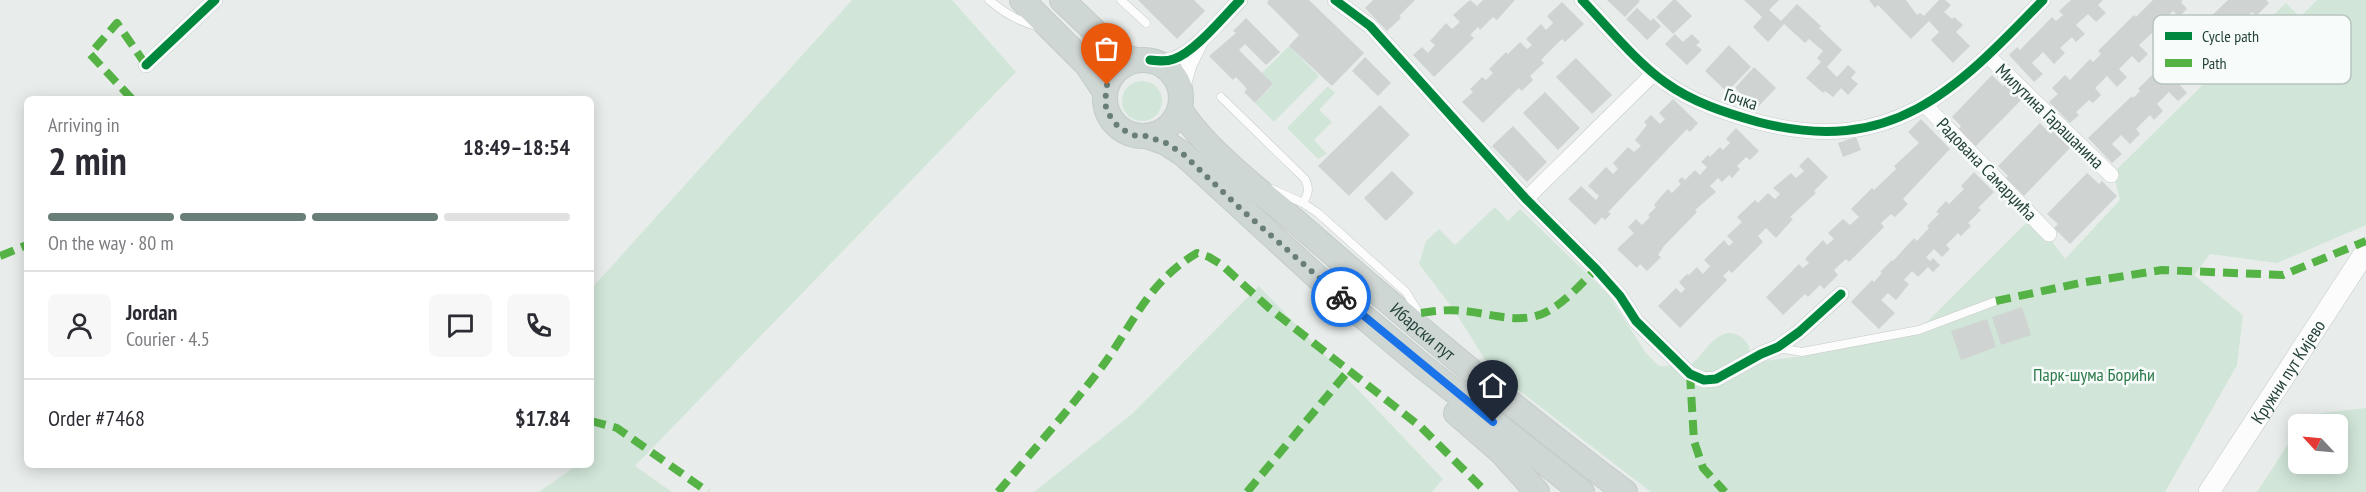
<!DOCTYPE html>
<meta charset="utf-8">
<style>
body{margin:0;font-family:"PT Sans Narrow",sans-serif;background:#f7f7f7;color:#2b2b33;height:100vh;display:flex;flex-direction:column;font-size:22px;white-space:nowrap}
*{box-sizing:border-box;margin:0}
p{font-size:20px;color:#7c7c81}
.icon{flex:none;width:33px;height:33px;fill:none;stroke:currentColor;stroke-width:2;stroke-linecap:round;stroke-linejoin:round}
.map{position:relative;flex:1;overflow:hidden}
.panel{position:absolute;left:24px;top:96px;width:570px;height:372px;display:flex;flex-direction:column;background:#fff;border-radius:9px;box-shadow:0 3px 15px #0003}
.panel>*{flex:none}
.needle{width:39px;rotate:296deg}
.buttons{position:absolute;left:2288px;top:414px;display:grid;gap:12px}
.buttons a{display:grid;place-items:center;width:60px;height:60px;border-radius:9px;background:#fff;box-shadow:0 3px 15px #0003;font-size:30px}
.pin{position:absolute;display:grid;place-items:center;width:51px;height:51px;color:#fff;margin:-62px -26px;border-radius:50% 50% 50% 0;rotate:-45deg;box-shadow:0 0 6px #0007}
.pin .icon{rotate:45deg}
.courier{position:absolute;display:grid;place-items:center;width:60px;height:60px;margin:-30px;border:4px solid #1a73e8;border-radius:50%;background:#fff;color:#222;box-shadow:0 2px 8px #0007}
.head em{font-style:normal;font-weight:600}
.head div{display:flex;flex-direction:column-reverse}
.head{display:flex;align-items:center;justify-content:space-between;height:102px;padding:0 24px}
h1{font-size:39px;font-weight:600;line-height:45px}
.bar{display:grid;grid-template-columns:repeat(4,1fr);gap:9px 6px;align-content:center;height:72px;padding:0 24px}
.bar i{height:8px;border-radius:4px;background:#e1e1e2}
.bar .selected{background:#697e78}
.bar p{grid-column:span 4}
.line{display:flex;align-items:center;gap:15px;padding:0 24px;border-top:2px solid #e1e1e2}
.line div{flex:1}
.round{display:grid;place-items:center;flex:none;width:63px;height:63px;border-radius:9px;background:#f7f7f7}
.map>svg:first-child{display:block}
</style>
<div class="map">
<svg width="2366" height="492" viewBox="0 0 2366 492">
<rect width="100%" height="100%" fill="#e8edeb"/>
<g fill="#d1e6d8">
<path d="M852 0H952L1016 72 635 466 672 492H539L577 465H591V289Z"/>
<path d="M2317 0H2366V225L2277 263 2210 254 2194 275 2243 315 2237 365 2165 492H1651L1491 369 1454 310 1419 264 1426 241 1439 229 1455 245 1495 207 1508 221 1520 209 1608 294 1646 353 1659 366 1691 365C1704 354 1720 322 1741 337 1753 346 1749 353 1748 367L1765 361 1804 356 1826 347 1919 330 2033 216 2065 259 2120 200 2113 173 2286 3 2300 17Z"/>
<path d="M1289 46 1319 76 1274 122 1255 103 1273 85 1262 73Z"/>
<circle cx="1142" cy="101" r="20"/>
<path d="M1328 86 1335 93 1319 110 1332 122 1314 140 1327 154 1318 159 1287 128Z"/>
<path d="M1259 286 1443 479 1432 492H1034L1132 414Z"/>
<path d="M2366 408V492H2257L2298 429V464H2337V424H2301L2306 415Z"/>
</g>
<g fill="#cfd4d2">
<path d="M1138 0H1194L1205 11 1177 39Z"/>
<path d="M1269 0H1309L1364 53 1332 86 1289 46 1299 35 1267 3Z"/>
<path d="M1373 0H1415L1399 16 1401 18 1387 31 1365 8Z"/>
<path d="M1470 0 1477 6 1483 0H1515L1497 20 1493 17 1480 30 1478 27 1470 35 1474 38 1434 77 1413 55 1422 47 1428 53 1435 45 1430 41 1446 23 1452 29 1460 22 1453 15Z"/>
<path d="M1607 0H1638L1640 1 1625 17Z"/>
<path d="M1673 0H1676L1692 16 1673 34 1656 17Z"/>
<path d="M1744 0H1779L1769 10 1781 21 1797 4 1821 26 1819 28 1842 50 1827 67 1837 77 1848 65 1856 72 1851 78 1858 84 1848 95 1841 88 1833 97 1825 91 1823 93 1806 78 1821 62 1817 58 1823 51 1809 39 1805 43 1784 24 1768 42 1753 27 1762 17Z"/>
<path d="M1869 0H1906L1917 15 1920 13 1924 16 1939 0H1945L1951 5 1944 12 1952 19 1954 17 1963 25 1956 32 1970 46 1953 63 1931 40 1939 32 1929 21 1911 39 1878 5 1875 8Z"/>
<path d="M2071 0H2103L2098 5 2106 13 2096 22 2088 14 2076 25 2085 34 2076 42 2072 37 2060 48 2065 53 2054 64 2043 52 2032 63 2043 74 2034 82 2009 55 2017 47 2020 50 2052 17 2056 21 2063 15 2059 11Z"/>
<path d="M2153 0H2183L2181 2 2187 9 2179 17 2173 11 2160 24 2172 36 2162 44 2152 33 2139 45 2148 54 2139 63 2132 56 2119 69 2127 77 2117 87 2107 76 2095 88 2101 95 2093 103 2089 100 2076 112 2079 115 2070 123 2049 102 2058 94 2052 88 2065 75 2070 80 2090 59 2093 62 2101 54 2098 51 2134 15 2136 17Z"/>
<path d="M2228 0H2266L2269 3 2256 16 2252 12 2242 21 2248 27 2240 35 2235 29 2221 42 2232 53 2224 60 2215 50 2201 63 2211 73 2202 82 2192 72 2179 84 2187 93 2178 101 2169 92 2157 104 2163 111 2154 120 2150 115 2136 129 2140 134 2130 144 2121 135 2112 144 2122 154 2112 163 2088 138 2132 96 2133 98 2140 91 2138 89 2152 75 2155 77 2162 70 2160 68 2182 48 2181 47 2204 27 2202 25Z"/>
<path d="M1562 2 1584 24 1565 42 1562 39 1541 60 1544 63 1530 76 1533 80 1522 91 1519 88 1483 123 1462 102 1473 92 1470 89 1482 77 1486 80 1493 73 1489 69 1506 52 1508 54 1520 42 1527 49 1532 45 1526 39 1541 24 1546 30 1553 23 1547 16Z"/>
<path d="M1637 8 1651 21 1653 18 1661 26 1647 40 1626 19Z"/>
<path d="M1246 18 1280 52 1266 65 1245 44 1239 50 1273 84 1255 103 1244 92 1247 89 1236 77 1233 80 1209 56 1236 33 1233 31Z"/>
<path d="M1675 34 1683 42 1692 34 1700 42 1696 45 1702 50 1687 65 1665 44Z"/>
<path d="M1729 45 1751 67 1727 92 1705 71Z"/>
<path d="M1365 57 1391 83 1378 96 1352 71Z"/>
<path d="M1576 58 1612 95 1592 114 1556 77Z"/>
<path d="M1754 67 1776 88 1757 108 1735 88Z"/>
<path d="M1992 75 2003 86 2006 82 2022 99 1975 147 1958 130 1961 126 1952 117Z"/>
<path d="M1545 92 1580 128 1558 150 1523 113Z"/>
<path d="M1673 99 1698 123 1690 132 1687 129 1608 212 1611 214 1605 220 1602 217 1595 225 1568 199 1581 186 1596 200 1599 196 1588 186 1606 167 1613 174 1618 169 1613 163 1628 147 1634 152 1641 146 1635 140 1647 125 1644 122 1651 115 1660 124 1665 119 1659 113Z"/>
<path d="M1380 105 1410 135 1349 196 1318 166Z"/>
<path d="M1921 119 1950 149 1903 199 1908 204 1895 217 1891 214 1881 223 1884 227 1849 262 1846 259 1834 270 1838 275 1824 289 1820 285 1808 297 1805 294 1783 315 1766 297 1799 264 1803 268 1809 263 1805 259 1823 240 1827 245 1834 239 1828 233 1843 219 1850 225 1859 217 1851 209 1872 188 1874 190 1896 169 1894 166 1919 143 1908 132Z"/>
<path d="M2040 123 2051 134 2053 131 2070 148 2024 196 2006 178 2008 176 1998 166Z"/>
<path d="M1513 126 1547 162 1527 182 1492 146Z"/>
<path d="M1736 128 1759 151 1750 160 1746 157 1737 166 1740 169 1732 178 1729 175 1722 182 1718 178 1710 186 1716 192 1695 210 1697 212 1664 246 1658 255 1661 257 1647 271 1640 264 1637 268 1617 249 1634 233 1628 227 1636 219 1642 225 1650 217 1648 215 1656 207 1654 205 1658 200 1668 189 1672 193 1681 184 1678 181 1682 177 1685 180 1695 170 1700 175 1707 167 1701 162 1708 155 1710 157 1720 147 1723 150 1730 143 1726 139Z"/>
<path d="M1856 137 1861 150 1843 157 1838 143Z"/>
<path d="M1808 157 1828 177 1814 191 1816 193 1790 217 1793 219 1776 238 1766 228 1758 236 1763 242 1732 273 1729 270 1723 276 1727 280 1680 328 1658 306 1676 288 1681 293 1685 289 1679 282 1687 274 1689 275 1697 267 1703 274 1710 266 1704 260 1724 240 1729 246 1733 242 1727 236 1742 222 1737 217 1755 200 1758 203 1768 193 1775 199 1780 194 1773 188 1791 173 1796 178 1804 171 1799 166Z"/>
<path d="M1392 171 1414 193 1386 221 1364 198Z"/>
<path d="M1974 172 1994 192 1978 208 1981 210 1968 223 1971 226 1961 236 1958 233 1946 245 1950 249 1942 257 1934 249 1926 257 1930 261 1933 258 1940 265 1933 272 1928 267 1918 277 1912 271 1904 280 1909 284 1896 300 1888 293 1881 300 1895 313 1879 329 1851 302 1872 280 1874 282 1882 273 1880 272 1892 260 1893 261 1914 238 1917 241 1929 228 1927 226 1939 214 1936 212 1946 201 1949 204 1964 189 1961 186Z"/>
<path d="M2087 173 2099 184 2102 181 2117 196 2070 244 2054 228 2058 224 2047 214Z"/>
<path d="M2022 307 2031 335 2001 345 1992 317Z"/>
<path d="M1987 319 1996 347 1961 360 1951 331Z"/>
</g>
<g fill="none" stroke-linecap="round" stroke-linejoin="round">
<g stroke="#c5cac8" stroke-width="9">
<g id="service">
<path d="M989 0C1003 12 1019 22 1037 26"/>
<path d="M1121 0 1146 23"/>
<path d="M1221 97 1305 179C1310 189 1308 194 1303 203"/>
<path d="M1272 189 1303 203 1318 213 1406 292 1425 323"/>
<path d="M1779 348 1802 352 1919 330 1996 301"/>
</g>
</g>
<g stroke="#c5cac8" stroke-width="16">
<g id="minor">
<path d="M1335 0 1370 26 1526 199 1596 269 1620 296 1636 321 1690 374 1704 380 1716 379 1761 354 1778 347 1799 332 1841 294"/>
<path d="M1582 0C1607 26 1637 63 1666 83 1692 102 1726 113 1758 122 1893 157 1956 90 2043 0"/>
<path d="M1988 56 2111 175"/>
<path d="M1150 60C1158 61 1166 62 1174 59 1195 52 1224 16 1240 0"/>
<path d="M146 65 215 0"/>
<path d="M1181 93 1189 65 1200 43"/>
<path d="M1925 105 2049 234"/>
<path d="M1526 199 1654 73"/>
</g>
</g>
<g stroke="#c3cbc8" stroke-width="22">
<g id="secondary">
<path id="s1" d="M2209 492 2366 251"/>
</g>
</g>
<g stroke="#c3ccc9" stroke-width="26">
<g id="primary">
<path d="M1022 0 1087 65 1105 92"/>
<path d="M1062 0 1121 56 1137 60"/>
<circle cx="1143" cy="98" r="38"/>
<path id="s2" d="M1180 109C1205 150 1263 193 1301 226 1406 318 1513 408 1625 492"/>
<path d="M1146 136 1166 143 1183 154 1328 287 1421 365 1582 492"/>
<path d="M1456 413 1502 453 1537 492"/>
</g>
</g>
<use href="#service" stroke="#fcfcfc" stroke-width="8"/>
<use href="#minor" stroke="#fcfcfc" stroke-width="15"/>
<use href="#secondary" stroke="#fcfcfc" stroke-width="21"/>
<use href="#primary" stroke="#cfd7d5" stroke-width="24"/>
<g stroke="#55b346" stroke-width="8" stroke-dasharray="15 8" stroke-linecap="butt">
<path d="M132 99 90 54 117 23 146 65"/>
<path d="M0 256 27 245"/>
<path d="M1996 301 2080 283 2162 270 2283 275 2366 241"/>
<path d="M1421 313C1435 311 1449 309 1463 311 1489 313 1516 324 1542 314 1563 305 1580 285 1596 269"/>
<path d="M1690 374 1694 441 1703 468 1725 492"/>
<path d="M591 421 617 428 708 492"/>
<path d="M998 492C1032 452 1066 413 1098 372 1132 328 1145 284 1197 253L1209 257 1222 265 1269 308 1421 427 1486 492"/>
<path d="M1247 492 1349 370"/>
</g>
<g stroke="#f7fbf9" stroke-width="13">
<g id="cycleway">
<path d="M1335 0 1370 26 1526 199 1596 269 1620 296 1636 321 1690 374 1704 380 1716 379 1761 354 1778 347 1799 332 1841 294"/>
<path d="M1582 0C1607 26 1637 63 1666 83 1692 102 1726 113 1758 122 1893 157 1956 90 2043 0"/>
<path d="M1150 60C1158 61 1166 62 1174 59 1195 52 1224 16 1240 0"/>
<path d="M146 65 215 0"/>
</g>
</g>
<use href="#cycleway" stroke="#00873e" stroke-width="9"/>
</g>
<g fill="none" stroke-linecap="round" stroke-linejoin="round">
<path stroke="#697e78" stroke-width="6" stroke-dasharray="0 10.8" d="M1107 85 1105 102 1107 112 1119 128 1136 136H1146L1166 143 1183 154 1243 211 1341 297"/>
<path stroke="#1a73e8" stroke-width="8" d="M1341 297 1493 422"/>
</g>
<g text-anchor="middle" dominant-baseline="central" stroke-width="5" stroke-linejoin="round" paint-order="stroke">
<g font-size="18" fill="#24423a" stroke="#f7fbf9">
<text transform="translate(1741 99) rotate(18)">Гочка</text>
<text transform="translate(2050 116) rotate(44)">Милутина Гарашанина</text>
<text transform="translate(1987 169) rotate(46)">Радована Самарџића</text>
<text stroke="none"><textPath href="#s2" startOffset="330">Ибарски пут</textPath></text>
<text stroke="none"><textPath href="#s1" startOffset="144">Кружни пут Кијево</textPath></text>
</g>
<g font-size="18" fill="#2d7a4b" stroke="#f7fbf9">
<text x="2094" y="374">Парк-шума Борићи</text>
</g>
</g>
<rect x="2153" y="15" width="198" height="69" rx="9" fill="#f7fbf9" stroke="#b8c4c0" stroke-width="1.5"/>
<rect x="2165" y="32" width="27" height="8" fill="#00873e"/>
<rect x="2165" y="59" width="27" height="8" fill="#55b346"/>
<g font-size="16" fill="#24423a">
<text x="2202" y="42">Cycle path</text>
<text x="2202" y="69">Path</text>
</g>
</svg>
<div class="buttons">
<a><svg class="needle" viewBox="-14 -14 28 28"><path d="M0-13l5 13h-10z" fill="#e53935"/><path d="M0 13l5-13h-10z" fill="#7c7c81"/></svg></a>
</div>
<div class="pin" style="left:1107px;top:85px;background:#ea580c"><svg class="icon" aria-label="bag" viewBox="0 0 24 24"><path d="M5 8h14l-1 12H6zM9 8a3 3 0 0 1 6 0"/></svg></div>
<div class="pin" style="left:1493px;top:422px;background:#1f2937"><svg class="icon" aria-label="home" viewBox="0 0 24 24"><path d="M3 11l9-7 9 7M6 9v11h12V9"/></svg></div>
<div class="courier" style="left:1341px;top:297px"><svg class="icon" aria-label="bike" viewBox="0 0 24 24"><circle cx="6" cy="16" r="4"/><circle cx="18" cy="16" r="4"/><path d="M6 16l4-8h5l3 8M10 8l3 8H6M13 5h3"/></svg></div>
<section class="panel">
<div class="head"><div><h1>2 min</h1><p>Arriving in</p></div><em>18:49–18:54</em></div>
<div class="bar"><i class="selected"></i><i class="selected"></i><i class="selected"></i><i></i><p>On the way · 80 m</p></div>
<div class="line" style="height:108px"><a class="round"><svg class="icon" aria-label="person" viewBox="0 0 24 24"><circle cx="12" cy="8" r="4"/><path d="M4 21q1-7 8-7t8 7"/></svg></a><div><b>Jordan</b><p>Courier · 4.5</p></div><a class="round"><svg class="icon" aria-label="chat" viewBox="0 0 24 24"><path d="M4 5h16v11H9l-5 4z"/></svg></a><a class="round"><svg class="icon" aria-label="phone" viewBox="0 0 24 24"><path d="M5 4h4l2 5-3 2q2 4 5 5l2-3 5 2v4C11 20 4 13 5 4z"/></svg></a></div>
<div class="line" style="height:78px"><div>Order #7468</div><b>$17.84</b></div>
</section>
</div>
